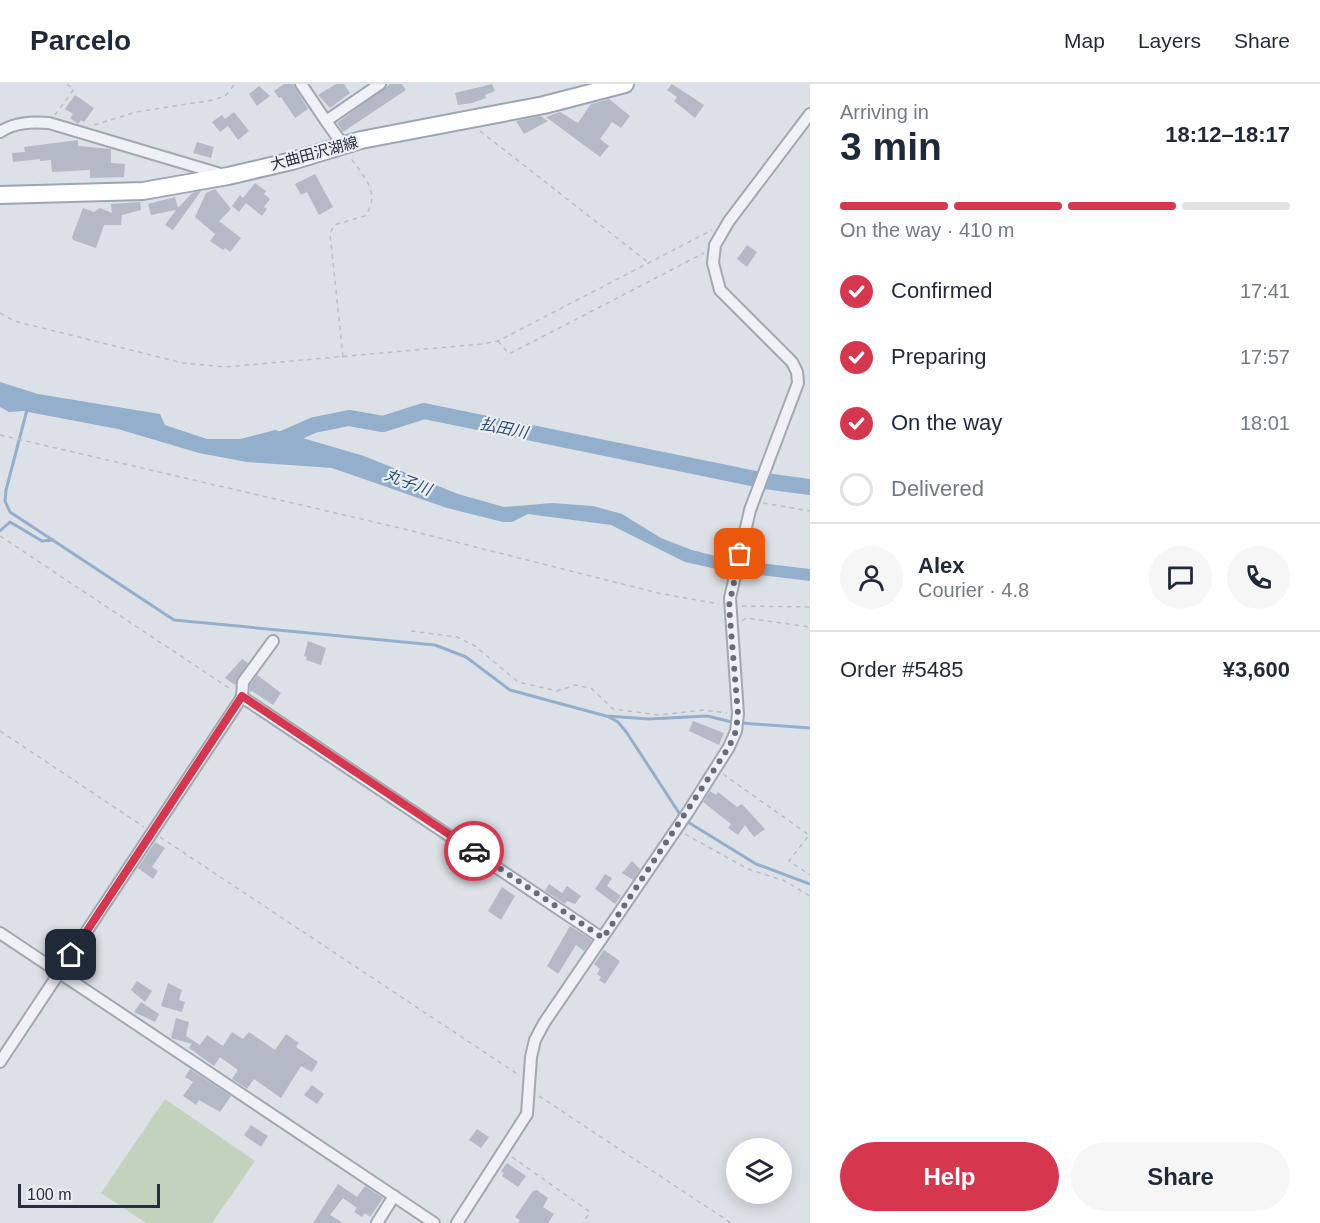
<!DOCTYPE html>
<meta charset="utf-8">
<style>
body{margin:0;font-family:Arial,"Noto Sans JP",sans-serif;background:#f6f6f7;color:#1f2937;height:100vh;display:flex;flex-direction:column;font-size:22px;white-space:nowrap}
*{box-sizing:border-box;margin:0}
p{font-size:20px;color:#747a83}
.icon{flex:none;width:33px;height:33px;fill:none;stroke:currentColor;stroke-width:2;stroke-linecap:round;stroke-linejoin:round}
.map{position:relative;flex:1;overflow:hidden}
.side{display:flex;flex-direction:column;background:#fff;width:510px}
.side>*{flex:none}
.buttons{position:absolute;left:726px;top:1054px;display:grid;gap:12px}
.buttons a{display:grid;place-items:center;width:66px;height:66px;border-radius:50%;background:#fff;box-shadow:0 3px 15px #0003;font-size:30px}
.scale{position:absolute;left:18px;bottom:15px;width:142px;box-sizing:border-box;padding-left:6px;border:3px solid #252e3f;border-top:0;font-size:16px;line-height:21px;white-space:nowrap;color:#252e3f;-webkit-text-stroke:4px #ebeff5;paint-order:stroke}
.pin{position:absolute;display:grid;place-items:center;width:51px;height:51px;color:#fff;margin:-26px;border-radius:12px;box-shadow:0 3px 9px #0006}
.courier{position:absolute;display:grid;place-items:center;width:60px;height:60px;margin:-30px;border:4px solid #d7364f;border-radius:50%;background:#fff;color:#222;box-shadow:0 2px 8px #0007}
.summary em{font-style:normal;font-weight:600}
.summary div{display:flex;flex-direction:column-reverse}
.summary{display:flex;align-items:center;justify-content:space-between;height:102px;padding:0 30px}
h1{font-size:39px;font-weight:600;line-height:45px}
.bar{display:grid;grid-template-columns:repeat(4,1fr);gap:9px 6px;align-content:center;height:72px;padding:0 30px}
.bar i{height:8px;border-radius:4px;background:#e0e1e3}
.bar .selected{background:#d7364f}
.bar p{grid-column:span 4}
.line{display:flex;align-items:center;gap:15px;padding:0 30px;border-top:2px solid #e0e1e3}
.line div{flex:1}
.round{display:grid;place-items:center;flex:none;width:63px;height:63px;border-radius:32px;background:#f6f6f7}
ol{padding:0 30px;list-style:none}
li{display:flex;align-items:center;gap:18px;height:66px}
li p{margin-inline-start:auto}
li .icon{padding:6px;border-radius:50%;background:#d7364f;color:#fff;stroke-width:4}
li:last-child{color:#747a83}
li i{width:33px;height:33px;border:3px solid #e0e1e3;border-radius:50%}
.action{display:flex;gap:12px;margin-top:auto;padding:12px 30px}
.action a{flex:1;height:69px;border-radius:36px;background:#d7364f;color:#fff;font-size:24px;font-weight:600;line-height:69px;text-align:center}
.action a+a{background:#f6f6f7;color:#1f2937}
header{display:flex;align-items:center;gap:36px;box-sizing:border-box;height:84px;padding:0 30px;background:#fff;border-bottom:2px solid #e0e1e3}
header strong{font-size:28px}
nav{display:flex;gap:33px;margin-inline-start:auto;font-size:21px}
main{display:flex;flex:1;min-height:0}
.map>svg:first-child{display:block}
</style>
<header>
<strong>Parcelo</strong>
<nav><a>Map</a><a>Layers</a><a>Share</a></nav>
</header>
<main>
<div class="map">
<svg width="810" height="1139" viewBox="0 0 810 1139">
<rect width="100%" height="100%" fill="#dce1e7"/>
<path fill="#c2d2bc" d="M165 1015 255 1077 212 1139H146L101 1109Z"/>
<path fill="#94afcb" d="M0 298 38 310 160 330 165 341 207 355H240L275 346 364 372 458 410 504 423 552 419 593 422 622 430 661 454 692 466 727 475 810 485V497L726 487 685 478 611 441 528 430 512 438H503L447 424 332 384 247 378 199 369 118 345 23 327 9 328 0 323Z"/>
<g fill="none" stroke-linecap="round" stroke-linejoin="round">
<g stroke="#94afcb" stroke-width="3">
<path d="M27 326 6 406 5 417 10 428 174 536 435 561 466 573 510 606 606 632 649 635 707 632 732 638"/>
<path d="M0 447 10 438 42 457 53 456"/>
<path d="M609 633 618 638 627 649 683 735 756 780 810 800"/>
<path d="M741 639 810 644"/>
</g>
<g stroke="#94afcb" stroke-width="16">
<path d="M273 359 314 341 349 334 383 340 424 327 756 395"/>
<path d="M765 397 810 403"/>
</g>
</g>
<g fill="#b3bac5">
<path d="M284 0H293L308 25 295 34 281 13 279 14 274 7Z"/>
<path d="M336 0H344L350 9 330 24 318 11Z"/>
<path d="M390 0H402L406 6 343 48 337 39Z"/>
<path d="M492 0 495 7 485 11 486 14 472 19 458 21 455 9Z"/>
<path d="M672 0 704 21 695 34 674 17 677 13 667 6Z"/>
<path d="M259 2 270 12 257 22 249 10Z"/>
<path d="M75 11 94 24 84 38 81 36 78 40 70 34 73 30 65 25Z"/>
<path d="M609 15 630 32 621 44 612 38 600 55 609 62 600 73 546 33 560 28 578 39 591 20Z"/>
<path d="M234 28 249 47 238 56 228 42 220 48 212 38 222 31 225 35Z"/>
<path d="M540 32 548 37 524 50 516 37Z"/>
<path d="M78 56V62L111 65V79L125 80 124 93 90 94V86L52 88 51 76 40 77V75L13 78 12 69 25 68 24 63Z"/>
<path d="M197 58 214 63 211 74 193 69Z"/>
<path d="M315 90 333 123 319 131 307 108 301 111 295 100Z"/>
<path d="M255 99 266 107 264 110 270 115 264 123 267 125 262 132 246 119 239 128 232 122 240 111 243 114Z"/>
<path d="M215 105 231 125 219 137 241 154 230 168 225 164 223 166 210 157 215 150 195 133 206 109Z"/>
<path d="M201 107 173 146 165 141 176 126 151 131 148 120 175 113 178 124 192 109Z"/>
<path d="M140 118 141 126 122 131 121 141H104L96 164 73 156 72 153 83 124 94 128 100 124 112 129 111 120Z"/>
<path d="M747 161 757 168 747 183 737 175Z"/>
<path d="M308 557 326 564 321 581 306 576 307 573 304 572Z"/>
<path d="M242 575 248 579 235 601 225 594Z"/>
<path d="M257 591 281 609 273 621 252 607 250 609V601Z"/>
<path d="M693 637 724 649 719 661 689 647Z"/>
<path d="M710 707 716 711 718 708 737 723 742 720 765 745 754 753 745 741 738 751 728 744 731 740 703 718Z"/>
<path d="M155 758 165 764 152 783 158 787 153 795 138 784Z"/>
<path d="M632 777 640 785 633 796 622 789Z"/>
<path d="M605 790 612 794 607 802 621 812 615 820 595 805Z"/>
<path d="M549 800 562 809 567 802 581 812 575 820 567 817 565 820 545 807Z"/>
<path d="M502 803 515 812 501 836 488 827Z"/>
<path d="M570 842 592 856 584 867 576 861 558 890 547 882Z"/>
<path d="M604 866 620 877 605 900 599 896 601 893 597 890 600 885 594 880Z"/>
<path d="M137 897 152 907 145 918 131 906Z"/>
<path d="M168 899 182 906 179 916 185 918 182 928 161 922Z"/>
<path d="M141 918 159 930 155 938 134 928Z"/>
<path d="M176 934 189 938 186 952 200 961 207 951 223 962 232 948 243 955 249 948 275 966 286 950 299 959 296 963 318 978 312 988 301 982 281 1014 254 995 247 1005 232 995 238 986 220 973 214 982 189 964 192 960 171 954Z"/>
<path d="M190 985 231 1012 220 1028 199 1016 196 1021 183 1012 193 998 185 993Z"/>
<path d="M312 1001 324 1010 317 1020 304 1011Z"/>
<path d="M251 1041 268 1052 261 1063 244 1051Z"/>
<path d="M477 1045 489 1053 481 1064 469 1056Z"/>
<path d="M507 1079 526 1092 518 1103 502 1092 504 1089 501 1087Z"/>
<path d="M338 1100 357 1113 365 1102 383 1114 370 1133 365 1129 362 1133 354 1128 357 1124 343 1114 330 1131 343 1139H313Z"/>
<path d="M537 1106 548 1114 543 1123 554 1130 548 1139H518L520 1136 515 1133 533 1107Z"/>
</g>
<g fill="none" stroke-linecap="round" stroke-linejoin="round">
<g stroke="#a1a8b1" stroke-width="14">
<g id="street">
<path d="M301 0 326 37"/>
<path d="M0 48C15 38 32 38 49 39L224 91"/>
<path d="M343 61 326 37 380 0"/>
<path d="M242 613 602 854"/>
<path d="M0 849 434 1139"/>
<path d="M0 978 242 613 243 598 273 557"/>
<path d="M377 1139 394 1112"/>
<path d="M457 1139 527 1030 531 973 535 956 544 939 688 728 729 663 736 647 738 630 730 514 750 426 798 299 797 288 792 278 720 206 713 179 715 161 729 137 810 30"/>
</g>
</g>
<g stroke="#9ba5b4" stroke-width="20">
<path id="primary" d="M0 111 143 107 228 92 292 77 361 56 544 21 625 0"/>
</g>
<g stroke="#babec6" stroke-width="1.5" stroke-dasharray="4.5 4.5" stroke-linecap="butt">
<path d="M55 31 74 5 66 0"/>
<path d="M94 41 136 28 213 16 225 12 235 0"/>
<path d="M480 47 649 179"/>
<path d="M0 229 14 237 183 279 225 283 482 260 498 257 712 146"/>
<path d="M498 257 509 270 704 169"/>
<path d="M343 273 330 150 334 141 365 132C382 109 363 92 350 73"/>
<path d="M0 351 400 444 658 509 719 520"/>
<path d="M763 419 810 427"/>
<path d="M0 452 232 606"/>
<path d="M742 522 810 523"/>
<path d="M742 537 746 534 810 543"/>
<path d="M411 547 457 553 475 562 518 598 557 607 575 601 591 604 613 625 659 631 703 626 727 629"/>
<path d="M0 647 144 743"/>
<path d="M723 690 809 751 789 777 810 791"/>
<path d="M685 750 748 785 785 797 810 812"/>
<path d="M160 753 519 991"/>
<path d="M539 1012 731 1139"/>
<path d="M512 1073 590 1128 583 1139"/>
</g>
<use href="#street" stroke="#eff1f6" stroke-width="10"/>
<use href="#primary" stroke="#fff" stroke-width="16"/>
</g>
<g fill="none" stroke-linecap="round" stroke-linejoin="round">
<path stroke="#656d7a" stroke-width="6" stroke-dasharray="0 10.8" d="M474 767 603 854 729 663 736 647 738 630 729 522 740 470"/>
<path stroke="#d7364f" stroke-width="8" d="M71 871 242 612 474 767"/>
</g>
<g text-anchor="middle" dominant-baseline="central" stroke-width="4.5" stroke-linejoin="round" paint-order="stroke">
<g font-size="15" fill="#252e3f" stroke="#ebeff5">
<text transform="translate(314 69) rotate(-15)">大曲田沢湖線</text>
</g>
<g font-size="16" font-style="italic" fill="#2c4d75" stroke="#ebeff5">
<text transform="translate(504 344) rotate(12)">払田川</text>
<text transform="translate(408 398) rotate(20)">丸子川</text>
</g>
</g>
</svg>
<div class="buttons">
<a><svg class="icon" aria-label="layers" viewBox="0 0 24 24"><path d="M12 4l9 5-9 5-9-5zM3 14l9 5 9-5"/></svg></a>
</div>
<div class="scale">100 m</div>
<div class="pin" style="left:740px;top:470px;background:#ea580c"><svg class="icon" aria-label="bag" viewBox="0 0 24 24"><path d="M5 8h14l-1 12H6zM9 8a3 3 0 0 1 6 0"/></svg></div>
<div class="pin" style="left:71px;top:871px;background:#1f2937"><svg class="icon" aria-label="home" viewBox="0 0 24 24"><path d="M3 11l9-7 9 7M6 9v11h12V9"/></svg></div>
<div class="courier" style="left:474px;top:767px"><svg class="icon" aria-label="car" viewBox="0 0 24 24"><path d="M5 17H2v-5l4-1 3-4h7l3 4 3 1v5h-3M9 17h6M6 11h13"/><circle cx="7" cy="17" r="2"/><circle cx="17" cy="17" r="2"/></svg></div>
</div>
<section class="side">
<div class="summary"><div><h1>3 min</h1><p>Arriving in</p></div><em>18:12–18:17</em></div>
<div class="bar"><i class="selected"></i><i class="selected"></i><i class="selected"></i><i></i><p>On the way · 410 m</p></div>
<ol>
<li><svg class="icon" aria-label="check" viewBox="0 0 24 24"><path d="M5 12l5 5 9-10"/></svg>Confirmed<p>17:41</p></li>
<li><svg class="icon" aria-label="check" viewBox="0 0 24 24"><path d="M5 12l5 5 9-10"/></svg>Preparing<p>17:57</p></li>
<li><svg class="icon" aria-label="check" viewBox="0 0 24 24"><path d="M5 12l5 5 9-10"/></svg>On the way<p>18:01</p></li>
<li><i></i>Delivered</li>
</ol>
<div class="line" style="height:108px"><a class="round"><svg class="icon" aria-label="person" viewBox="0 0 24 24"><circle cx="12" cy="8" r="4"/><path d="M4 21q1-7 8-7t8 7"/></svg></a><div><b>Alex</b><p>Courier · 4.8</p></div><a class="round"><svg class="icon" aria-label="chat" viewBox="0 0 24 24"><path d="M4 5h16v11H9l-5 4z"/></svg></a><a class="round"><svg class="icon" aria-label="phone" viewBox="0 0 24 24"><path d="M5 4h4l2 5-3 2q2 4 5 5l2-3 5 2v4C11 20 4 13 5 4z"/></svg></a></div>
<div class="line" style="height:78px"><div>Order #5485</div><b>¥3,600</b></div>
<div class="action"><a>Help</a><a>Share</a></div>
</section>
</main>
